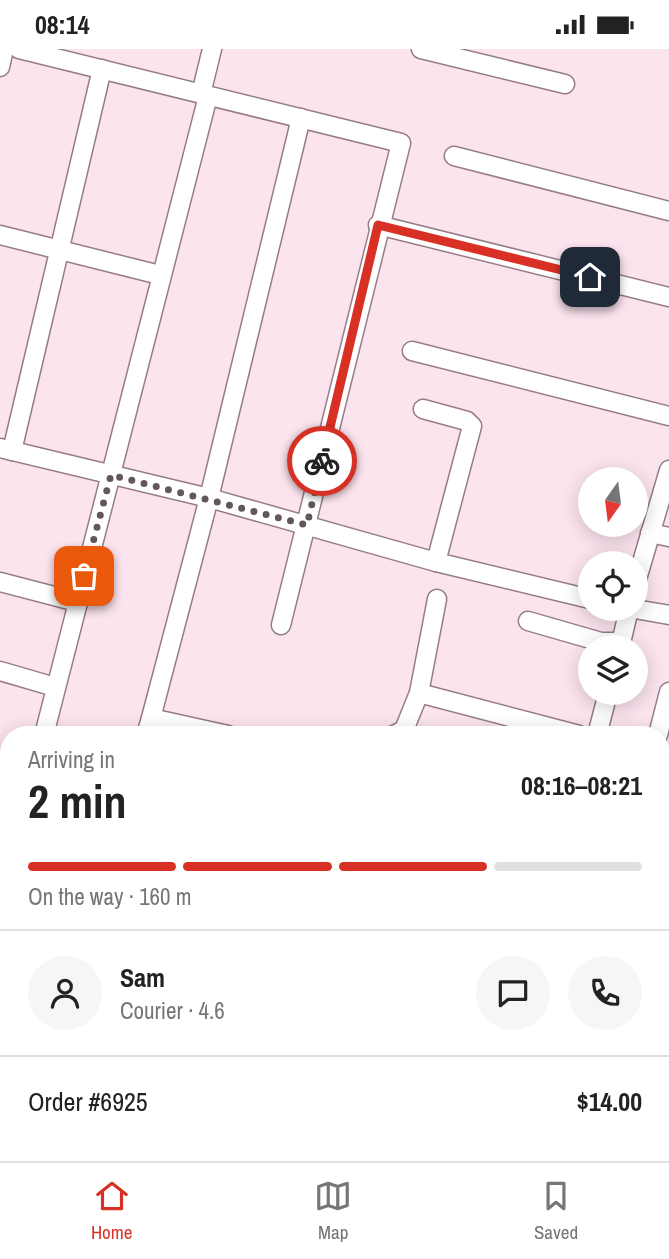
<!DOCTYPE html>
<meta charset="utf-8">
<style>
body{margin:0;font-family:"Archivo Narrow",sans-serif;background:#f6f6f6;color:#222;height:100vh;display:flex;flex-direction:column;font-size:26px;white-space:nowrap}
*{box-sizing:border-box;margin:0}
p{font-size:23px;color:#767676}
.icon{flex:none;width:38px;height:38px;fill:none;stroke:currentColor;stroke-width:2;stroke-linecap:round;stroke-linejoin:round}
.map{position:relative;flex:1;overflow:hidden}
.details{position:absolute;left:0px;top:677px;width:670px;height:436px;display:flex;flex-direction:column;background:#fff;border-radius:28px 28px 0 0;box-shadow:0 4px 18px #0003}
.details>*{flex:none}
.needle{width:46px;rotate:194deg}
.fabs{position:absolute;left:578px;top:418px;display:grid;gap:14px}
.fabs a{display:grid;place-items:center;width:70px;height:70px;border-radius:50%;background:#fff;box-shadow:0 4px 18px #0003;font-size:35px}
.pin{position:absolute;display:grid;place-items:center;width:60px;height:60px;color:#fff;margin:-30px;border-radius:14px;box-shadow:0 4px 10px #0006}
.courier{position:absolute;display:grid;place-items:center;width:70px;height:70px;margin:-35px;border:5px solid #d93025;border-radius:50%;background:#fff;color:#222;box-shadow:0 2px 9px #0007}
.head em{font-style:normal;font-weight:700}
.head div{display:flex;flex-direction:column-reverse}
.head{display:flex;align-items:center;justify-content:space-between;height:119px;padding:0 28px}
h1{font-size:46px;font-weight:700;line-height:52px}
.bar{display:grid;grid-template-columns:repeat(4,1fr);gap:10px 7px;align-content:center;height:84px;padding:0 28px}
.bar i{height:9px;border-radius:5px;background:#e0e0e0}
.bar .current{background:#d93025}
.bar p{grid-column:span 4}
.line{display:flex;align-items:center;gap:18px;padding:0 28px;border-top:2px solid #e0e0e0}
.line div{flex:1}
.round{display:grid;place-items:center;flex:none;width:74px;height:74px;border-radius:37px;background:#f6f6f6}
.status{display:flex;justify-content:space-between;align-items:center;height:49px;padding:0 35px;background:#fff;direction:ltr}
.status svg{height:19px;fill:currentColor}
.tabs{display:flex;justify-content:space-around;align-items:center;height:98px;border-top:2px solid #e0e0e0;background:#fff;font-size:19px;color:#767676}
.tabs a{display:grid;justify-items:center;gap:4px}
.tabs .current{color:#d93025}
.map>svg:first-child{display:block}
</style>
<div class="status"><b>08:14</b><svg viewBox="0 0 49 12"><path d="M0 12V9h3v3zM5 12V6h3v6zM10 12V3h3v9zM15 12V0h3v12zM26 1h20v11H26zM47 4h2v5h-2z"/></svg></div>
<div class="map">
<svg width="669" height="1112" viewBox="0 0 669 1112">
<rect width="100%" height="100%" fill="#fce4ef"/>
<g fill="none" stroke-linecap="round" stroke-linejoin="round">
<g stroke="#967c88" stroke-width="21">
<g id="minor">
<path d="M19 0 401 94 281 576"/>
<path d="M421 0 565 35"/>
<path d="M0 18 4 0"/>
<path d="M201 45 212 0"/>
<path d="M454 107 669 162"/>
<path d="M378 176 669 248"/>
<path d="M0 186 160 226"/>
<path d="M412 302 669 367"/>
<path d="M423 360 467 372 472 377 436 513"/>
<path d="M0 399 209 449 436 513 590 550"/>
<path d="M12 402 102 20"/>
<path d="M650 484 669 488"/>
<path d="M0 533 77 553"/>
<path d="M635 537 669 421"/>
<path d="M635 560 669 566"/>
<path d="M528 572 601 593H622"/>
<path d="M620 598 629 560"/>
<path d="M0 622 55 638"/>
<path d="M419 644 579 686"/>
<path d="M151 669 209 449 301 69"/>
<path d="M44 686 208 47"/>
<path d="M146 686 151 669 228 686"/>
<path d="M394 686 404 681 419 644 437 550"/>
<path d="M597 686 608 644"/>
<path d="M658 686 669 643"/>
<path d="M662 851 669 853"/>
<path d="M0 870 9 833"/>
<path d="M0 984 9 985"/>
<path d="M662 1051 669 1019"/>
<path d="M662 1074 669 1076"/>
<path d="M33 1112 35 1104"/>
<path d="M149 1112 151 1104"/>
<path d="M281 1112 283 1104"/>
<path d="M487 1112 489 1104"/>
<path d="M547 1112 549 1104"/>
<path d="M647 1112 649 1104"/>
</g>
</g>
<use href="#minor" stroke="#fff" stroke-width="18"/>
</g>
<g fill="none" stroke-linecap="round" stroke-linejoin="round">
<path stroke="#64565d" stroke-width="7" stroke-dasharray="0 12.6" d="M84 527 111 426 307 476 322 412"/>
<path stroke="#d93025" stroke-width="9" d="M322 412 378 176 590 228"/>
</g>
</svg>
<div class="fabs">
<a><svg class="needle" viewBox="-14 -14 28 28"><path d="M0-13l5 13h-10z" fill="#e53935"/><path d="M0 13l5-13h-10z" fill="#767676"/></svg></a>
<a><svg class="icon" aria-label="locate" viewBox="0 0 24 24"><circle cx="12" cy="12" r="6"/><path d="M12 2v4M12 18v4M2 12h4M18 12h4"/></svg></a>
<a><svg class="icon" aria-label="layers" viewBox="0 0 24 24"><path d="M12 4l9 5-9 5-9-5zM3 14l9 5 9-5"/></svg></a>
</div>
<div class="pin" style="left:84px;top:527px;background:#ea580c"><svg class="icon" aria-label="bag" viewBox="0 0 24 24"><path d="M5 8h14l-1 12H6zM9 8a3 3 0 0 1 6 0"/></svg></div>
<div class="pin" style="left:590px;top:228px;background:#1f2937"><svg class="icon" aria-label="home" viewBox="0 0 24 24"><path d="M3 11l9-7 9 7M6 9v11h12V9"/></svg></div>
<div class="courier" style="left:322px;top:412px"><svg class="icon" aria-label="bike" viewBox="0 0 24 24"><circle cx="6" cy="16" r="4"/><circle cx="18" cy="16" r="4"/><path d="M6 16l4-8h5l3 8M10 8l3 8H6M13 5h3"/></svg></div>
<section class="details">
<div class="head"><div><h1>2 min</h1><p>Arriving in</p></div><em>08:16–08:21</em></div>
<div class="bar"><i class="current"></i><i class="current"></i><i class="current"></i><i></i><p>On the way · 160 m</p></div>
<div class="line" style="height:126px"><a class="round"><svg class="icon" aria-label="person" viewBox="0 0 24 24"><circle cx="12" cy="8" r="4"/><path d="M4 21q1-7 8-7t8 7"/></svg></a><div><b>Sam</b><p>Courier · 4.6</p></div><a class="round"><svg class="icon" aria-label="chat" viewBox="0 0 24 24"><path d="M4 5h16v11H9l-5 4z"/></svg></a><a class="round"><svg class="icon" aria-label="phone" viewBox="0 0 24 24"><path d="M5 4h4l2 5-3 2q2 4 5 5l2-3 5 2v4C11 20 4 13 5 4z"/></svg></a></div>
<div class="line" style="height:91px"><div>Order #6925</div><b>$14.00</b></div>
</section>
</div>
<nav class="tabs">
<a class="current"><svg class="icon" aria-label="home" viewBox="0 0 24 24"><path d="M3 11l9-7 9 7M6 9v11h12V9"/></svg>Home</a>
<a><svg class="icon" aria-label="map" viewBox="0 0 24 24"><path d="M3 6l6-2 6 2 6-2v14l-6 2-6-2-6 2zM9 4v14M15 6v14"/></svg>Map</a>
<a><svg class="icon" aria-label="saved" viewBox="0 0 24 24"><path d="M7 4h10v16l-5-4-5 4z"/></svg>Saved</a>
</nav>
